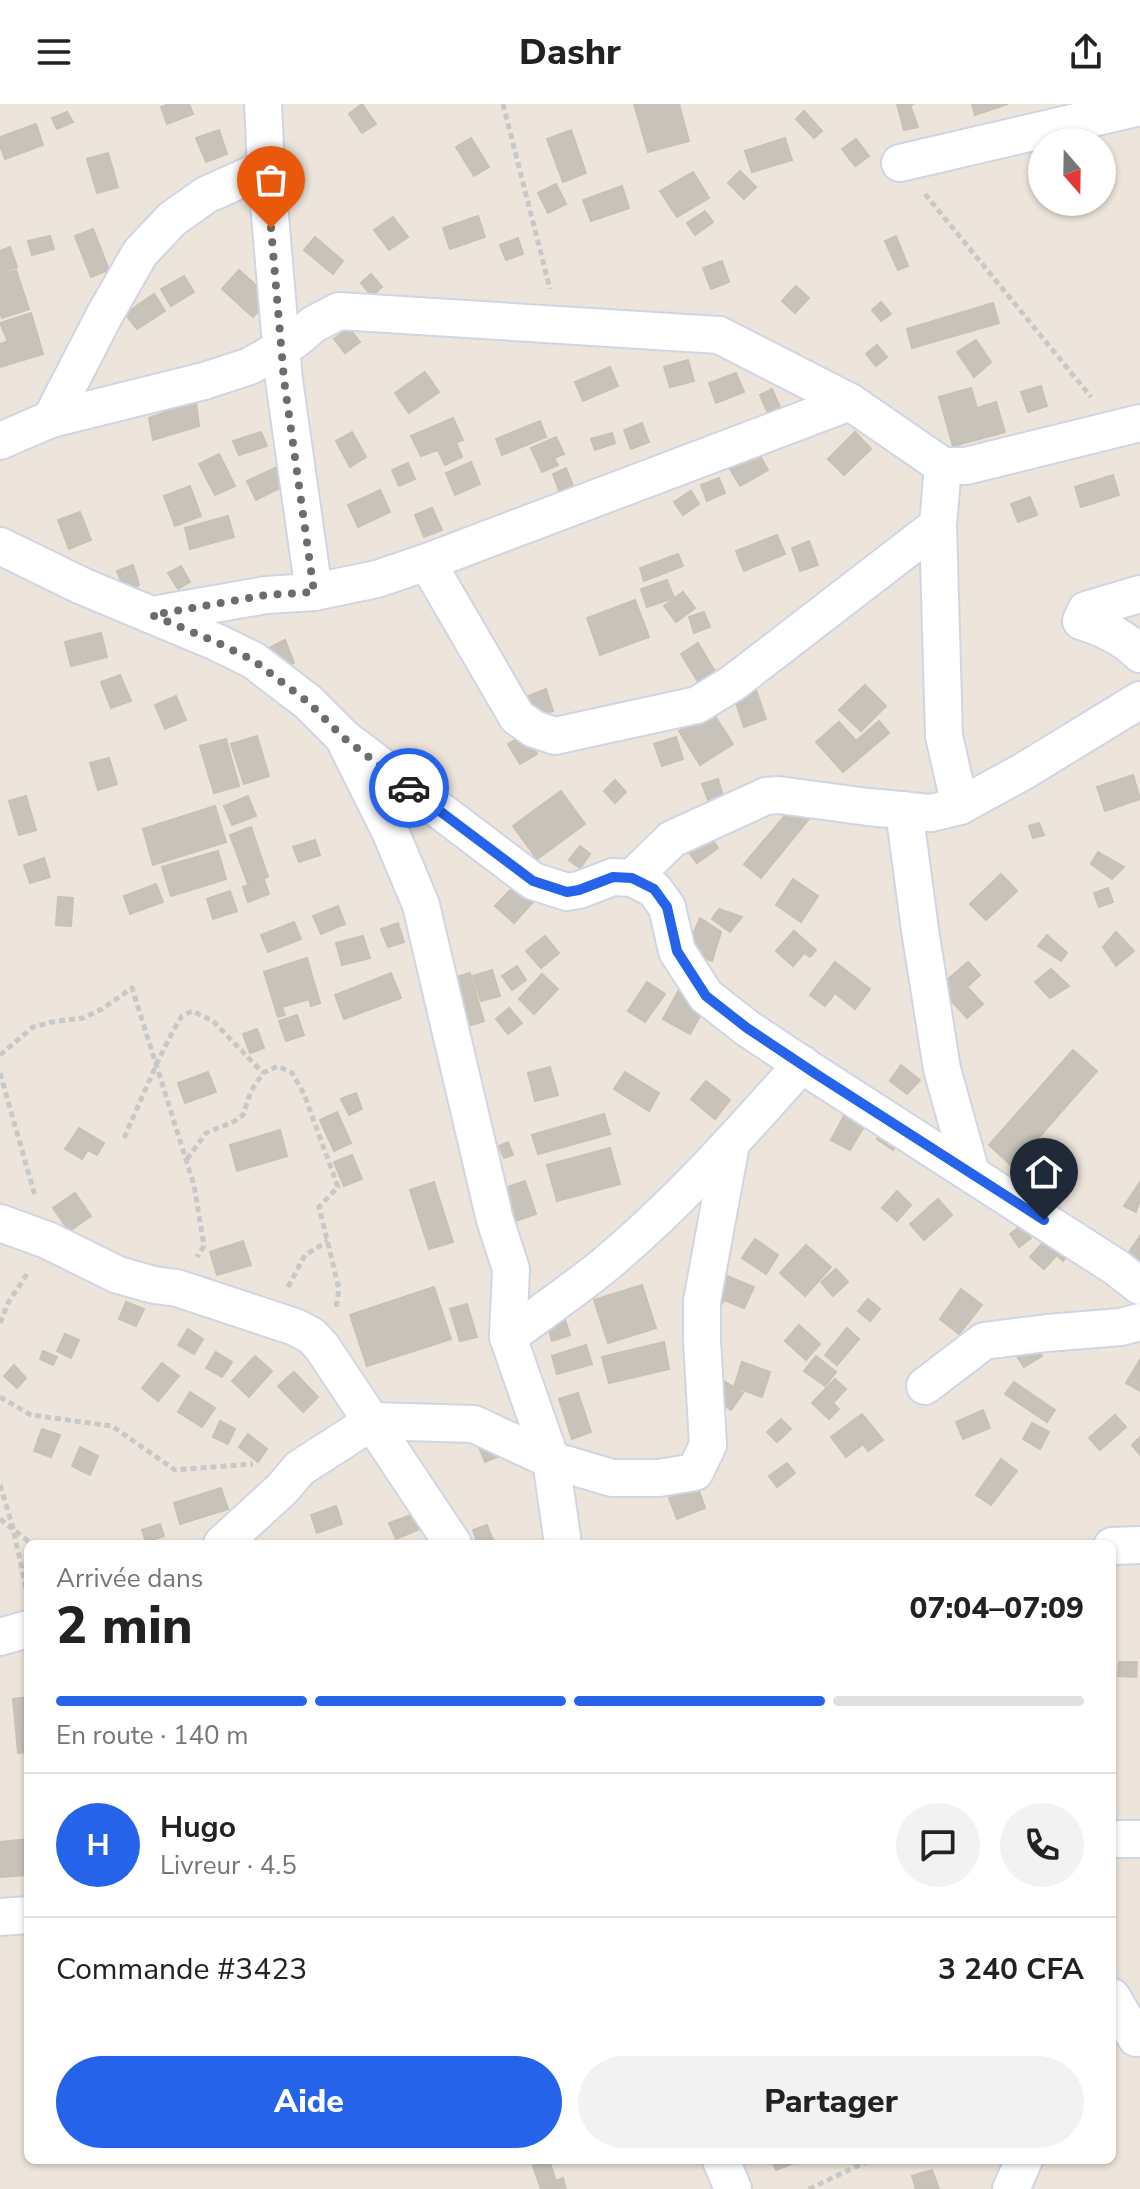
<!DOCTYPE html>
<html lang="fr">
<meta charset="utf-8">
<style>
body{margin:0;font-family:"Nunito Sans",sans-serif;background:#f2f2f2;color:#222;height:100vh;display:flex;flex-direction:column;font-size:30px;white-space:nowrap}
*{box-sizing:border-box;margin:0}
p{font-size:26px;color:#767676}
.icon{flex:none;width:44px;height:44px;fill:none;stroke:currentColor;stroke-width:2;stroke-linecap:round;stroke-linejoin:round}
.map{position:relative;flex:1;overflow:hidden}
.sheet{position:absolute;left:24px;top:1436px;width:1092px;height:624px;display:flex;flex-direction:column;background:#fff;border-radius:12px;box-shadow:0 2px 6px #0004}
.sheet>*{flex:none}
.needle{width:52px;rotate:160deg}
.controls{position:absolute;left:1028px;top:24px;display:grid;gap:16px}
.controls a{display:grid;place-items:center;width:88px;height:88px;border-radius:50%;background:#fff;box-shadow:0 2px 6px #0004;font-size:40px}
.pin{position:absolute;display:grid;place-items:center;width:68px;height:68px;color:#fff;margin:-82px -34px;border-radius:50% 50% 50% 0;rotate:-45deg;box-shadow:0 0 8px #0007}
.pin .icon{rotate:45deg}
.courier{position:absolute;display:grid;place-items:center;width:80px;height:80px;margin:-40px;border:6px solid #2563eb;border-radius:50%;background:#fff;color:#222;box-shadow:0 2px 10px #0007}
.summary em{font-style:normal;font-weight:800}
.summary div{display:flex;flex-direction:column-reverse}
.summary{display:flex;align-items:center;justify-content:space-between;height:136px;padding:0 32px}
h1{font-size:52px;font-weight:800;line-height:60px}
.bar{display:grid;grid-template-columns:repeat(4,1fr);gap:12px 8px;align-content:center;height:96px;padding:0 32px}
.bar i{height:10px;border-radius:6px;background:#e0e0e0}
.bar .active{background:#2563eb}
.bar p{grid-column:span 4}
.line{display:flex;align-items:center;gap:20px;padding:0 32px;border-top:2px solid #e0e0e0}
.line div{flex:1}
.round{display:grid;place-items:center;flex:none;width:84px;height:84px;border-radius:42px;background:#f2f2f2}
.cta{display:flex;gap:16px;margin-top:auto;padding:16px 32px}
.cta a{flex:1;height:92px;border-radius:48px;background:#2563eb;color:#fff;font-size:32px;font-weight:800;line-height:92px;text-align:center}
.cta a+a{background:#f2f2f2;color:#222}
header{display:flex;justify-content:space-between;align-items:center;height:104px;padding:0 32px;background:#fff;font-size:36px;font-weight:800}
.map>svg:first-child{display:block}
</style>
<header><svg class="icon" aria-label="menu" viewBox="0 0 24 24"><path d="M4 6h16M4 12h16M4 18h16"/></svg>Dashr<svg class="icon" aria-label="share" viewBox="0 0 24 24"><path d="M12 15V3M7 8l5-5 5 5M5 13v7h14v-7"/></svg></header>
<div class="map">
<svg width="1140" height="2085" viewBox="0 0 1140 2085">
<rect width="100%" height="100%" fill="#ede5db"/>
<g fill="#c8c3ba" stroke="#c9c1b4" stroke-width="2">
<path d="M169 0H189L193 10 167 20 161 3Z"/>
<path d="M362 0 376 20 362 29 349 10Z"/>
<path d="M634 0H679L689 37 648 48Z"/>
<path d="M897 0H914L910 1 918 23 904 26Z"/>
<path d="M972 0H1008L975 11Z"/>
<path d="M804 7 822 27 814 34 796 15Z"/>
<path d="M67 8 73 18 57 25 52 14Z"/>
<path d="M36 20 43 41 5 55 0 41V33Z"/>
<path d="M219 26 227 50 206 58 196 34Z"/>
<path d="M571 26 586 69 563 78 547 35Z"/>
<path d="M471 34 489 63 474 72 456 43Z"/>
<path d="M785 34 792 56 752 68 745 47Z"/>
<path d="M856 35 869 52 855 62 842 45Z"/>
<path d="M108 49 118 83 97 89 87 55Z"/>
<path d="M1108 49 1112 69 1102 71V50Z"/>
<path d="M740 67 756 83 744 95 728 79Z"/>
<path d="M693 68 709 94 677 113 660 87Z"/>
<path d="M556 80 566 100 548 109 538 89Z"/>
<path d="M622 82 629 104 591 117 583 96Z"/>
<path d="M705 107 713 118 695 131 687 119Z"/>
<path d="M478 112 485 133 450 145 443 124Z"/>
<path d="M393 113 408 133 389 146 374 126Z"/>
<path d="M93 125 109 166 91 173 75 132Z"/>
<path d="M50 132 54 145 32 151 28 137Z"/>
<path d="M896 132 908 162 898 166 885 137Z"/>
<path d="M315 133 343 157 333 170 304 146Z"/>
<path d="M518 134 523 150 506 156 500 141Z"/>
<path d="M10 143 17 163 0 169V147Z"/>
<path d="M722 157 729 178 711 185 703 164Z"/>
<path d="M16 166 29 205 2 214 0 208V171Z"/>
<path d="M239 166 270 194 253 213 222 185Z"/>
<path d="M371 170 382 183 372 192 361 179Z"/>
<path d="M184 172 194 188 171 202 161 185Z"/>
<path d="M796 182 809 194 795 209 782 197Z"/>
<path d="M154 190 165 207 137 225 125 210Z"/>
<path d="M881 198 891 210 881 217 872 206Z"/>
<path d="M993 199 999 219 912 244 907 225Z"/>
<path d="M31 209 43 250 0 263V240L8 237 0 219Z"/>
<path d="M349 224 360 238 345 249 334 235Z"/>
<path d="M976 236 991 258 974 273 957 248Z"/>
<path d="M877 241 887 253 876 262 866 250Z"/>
<path d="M688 256 694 277 670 283 664 263Z"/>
<path d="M610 263 618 282 583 297 575 278Z"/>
<path d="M425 268 439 288 409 309 395 289Z"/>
<path d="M736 269 744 288 716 299 709 279Z"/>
<path d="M1041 282 1047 302 1028 308 1021 288Z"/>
<path d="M971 284 977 304 996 298 1005 328 953 342 939 293Z"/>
<path d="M772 285 782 308 770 314 760 291Z"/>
<path d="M196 297 199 322 153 336 149 314Z"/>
<path d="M453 314 463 336 456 338 462 353 445 361 438 346 421 352 411 332Z"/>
<path d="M540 317 546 333 502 351 496 335Z"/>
<path d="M642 319 649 338 631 345 624 326Z"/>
<path d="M261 328 267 342 239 351 233 337Z"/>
<path d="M352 328 366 353 350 363 336 337Z"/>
<path d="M855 328 871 345 844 371 828 355Z"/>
<path d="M612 329 615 339 595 346 591 335Z"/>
<path d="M556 333 564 350 554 354 558 361 542 368 531 344Z"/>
<path d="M757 347 768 366 740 382 729 363Z"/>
<path d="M219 350 235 382 215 391 199 360Z"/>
<path d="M471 358 480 380 455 391 446 369Z"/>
<path d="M408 359 415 375 399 382 392 366Z"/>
<path d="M277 363 286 381 256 396 247 377Z"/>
<path d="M566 364 574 384 560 389 553 370Z"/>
<path d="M1113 371 1119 391 1081 403 1075 383Z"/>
<path d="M719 374 725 389 707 397 701 381Z"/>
<path d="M190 382 201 412 175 422 164 392Z"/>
<path d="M380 386 390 408 358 423 348 401Z"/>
<path d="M691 387 699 400 683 411 674 398Z"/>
<path d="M1030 393 1037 411 1018 418 1011 400Z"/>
<path d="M432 404 442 426 424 433 415 411Z"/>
<path d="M80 408 91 436 69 445 58 416Z"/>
<path d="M228 412 234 433 190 445 185 424Z"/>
<path d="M777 431 785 450 744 467 736 447Z"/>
<path d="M809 437 818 461 800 467 792 444Z"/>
<path d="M678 450 683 462 644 477 640 464Z"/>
<path d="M133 461 139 481 125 487 117 467Z"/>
<path d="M181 462 190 478 178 485 168 469Z"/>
<path d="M667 476 674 494 647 503 641 485Z"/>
<path d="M683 488 695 504 676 518 664 502Z"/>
<path d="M635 496 649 533 600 551 587 514Z"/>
<path d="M704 508 710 523 694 529 689 513Z"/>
<path d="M101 529 107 553 71 562 65 538Z"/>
<path d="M285 536 294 559 277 566 269 544Z"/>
<path d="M698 539 717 571 700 581 681 550Z"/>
<path d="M120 571 131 597 111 604 101 578Z"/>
<path d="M865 581 886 602 861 627 839 606Z"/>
<path d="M546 585 553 607 531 615 523 594Z"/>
<path d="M756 586 766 615 744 623 734 593Z"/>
<path d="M176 592 186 616 165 625 155 601Z"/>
<path d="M711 606 733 640 700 661 679 627Z"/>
<path d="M879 617 889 629 843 668 816 638 839 618 856 637Z"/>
<path d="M526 630 537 650 520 660 508 640Z"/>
<path d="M257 632 269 672 244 680 231 640Z"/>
<path d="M676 633 683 655 662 662 654 640Z"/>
<path d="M226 635 239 682 214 689 200 642Z"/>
<path d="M109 654 117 680 98 686 90 659Z"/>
<path d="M1133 671 1140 695 1105 707 1097 683Z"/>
<path d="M718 675 724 695 710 701 702 680Z"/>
<path d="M615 676 626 688 615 699 604 687Z"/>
<path d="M561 687 585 720 537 755 513 722Z"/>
<path d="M26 692 36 726 19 731 9 697Z"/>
<path d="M248 692 256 712 232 721 224 702Z"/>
<path d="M215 702 226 738 153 761 143 725Z"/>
<path d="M793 702 809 715 761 774 744 760Z"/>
<path d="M1039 719 1044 731 1033 734 1029 722Z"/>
<path d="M251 723 268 773 248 780 230 731Z"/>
<path d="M706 727 718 744 697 759 685 743Z"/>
<path d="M315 736 320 751 299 758 293 743Z"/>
<path d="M580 742 590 750 580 764 569 756Z"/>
<path d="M218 747 226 775 171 792 162 763Z"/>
<path d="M1098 748 1124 763 1112 775 1091 760Z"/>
<path d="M44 754 50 773 30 779 24 761Z"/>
<path d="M1001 770 1017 787 986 816 970 800Z"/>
<path d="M793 775 818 792 801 818 776 801Z"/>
<path d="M264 776 269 790 248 798 243 783Z"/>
<path d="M156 780 163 798 130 810 124 792Z"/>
<path d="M516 780 534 797 514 819 495 802Z"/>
<path d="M1108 784 1113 798 1099 803 1094 789Z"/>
<path d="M230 787 237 807 213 815 207 795Z"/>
<path d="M58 793 73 794 71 822 56 821Z"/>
<path d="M338 802 345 820 321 830 313 812Z"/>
<path d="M719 805 742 813 730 828 712 815Z"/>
<path d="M700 814 721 828 712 857 687 845Z"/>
<path d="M294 818 301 835 268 848 261 831Z"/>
<path d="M398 819 404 838 388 843 381 825Z"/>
<path d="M794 827 816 846 810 853 804 849 793 862 776 847Z"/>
<path d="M1116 828 1134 847 1116 862 1103 843Z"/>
<path d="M1047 831 1067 849 1061 857 1038 842Z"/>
<path d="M363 832 370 854 342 861 336 839Z"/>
<path d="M545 832 559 849 541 864 526 847Z"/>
<path d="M307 854 320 899 311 902 309 895 282 903 285 911 278 913 264 868Z"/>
<path d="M835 858 870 885 855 905 835 889 825 902 810 891Z"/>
<path d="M968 858 980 871 967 883 983 900 967 914 939 883Z"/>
<path d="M517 862 526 876 512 886 502 872Z"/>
<path d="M1051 865 1069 882 1050 894 1035 878Z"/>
<path d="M492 866 500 892 481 897 473 872Z"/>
<path d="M391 869 401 894 344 915 335 891Z"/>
<path d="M470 869 484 917 465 923 450 875Z"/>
<path d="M542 870 558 885 534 910 519 895Z"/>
<path d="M647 878 665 890 645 918 628 907Z"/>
<path d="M680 884 707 900 690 930 663 915Z"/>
<path d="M509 904 522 919 508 930 496 915Z"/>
<path d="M297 911 304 931 286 937 279 917Z"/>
<path d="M257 925 264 944 250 949 243 930Z"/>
<path d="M1073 946 1097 967 1013 1063 989 1041Z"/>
<path d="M901 961 920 976 907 990 890 977Z"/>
<path d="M550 963 558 991 535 997 528 969Z"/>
<path d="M208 968 216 988 185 999 178 979Z"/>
<path d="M625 968 659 989 649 1007 614 985Z"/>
<path d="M706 977 730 996 715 1015 691 995Z"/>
<path d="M356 989 362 1005 349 1011 341 995Z"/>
<path d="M852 997 872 1009 850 1046 831 1036Z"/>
<path d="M337 1008 351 1039 334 1047 320 1016Z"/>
<path d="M604 1010 610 1030 538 1050 532 1031Z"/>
<path d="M887 1020 904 1032 893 1046 877 1035Z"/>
<path d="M79 1024 104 1039 97 1051 88 1046 82 1055 65 1045Z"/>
<path d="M280 1026 287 1052 237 1067 230 1041Z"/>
<path d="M508 1038 513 1051 504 1054 499 1042Z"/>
<path d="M610 1044 620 1080 557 1097 547 1061Z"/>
<path d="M1043 1050 1076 1073 1065 1090 1031 1065Z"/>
<path d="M352 1051 362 1075 344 1082 334 1058Z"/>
<path d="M525 1077 536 1110 507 1120 496 1087Z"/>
<path d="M434 1078 453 1138 429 1145 410 1086Z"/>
<path d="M1140 1078V1096L1136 1108 1124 1102Z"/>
<path d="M897 1087 911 1101 897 1117 882 1104Z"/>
<path d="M75 1089 91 1112 69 1127 53 1104Z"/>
<path d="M938 1095 952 1111 924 1136 910 1120Z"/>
<path d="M1022 1121 1031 1134 1019 1143 1010 1130Z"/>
<path d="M1052 1129 1072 1147 1063 1157 1057 1151 1044 1165 1030 1153Z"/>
<path d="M1140 1132V1166L1124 1156Z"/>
<path d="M755 1135 778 1151 766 1170 742 1154Z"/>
<path d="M243 1137 251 1161 217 1171 210 1148Z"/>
<path d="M806 1141 831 1163 805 1192 780 1169Z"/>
<path d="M836 1165 848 1178 833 1192 821 1178Z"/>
<path d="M722 1170 754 1183 744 1204 724 1196 722 1200 711 1196Z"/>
<path d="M642 1181 656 1224 608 1239 594 1196Z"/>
<path d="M434 1183 451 1235 367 1262 350 1211Z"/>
<path d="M961 1185 982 1201 959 1230 940 1215Z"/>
<path d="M868 1195 880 1205 870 1217 858 1207Z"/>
<path d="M126 1198 144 1205 136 1222 119 1215Z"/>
<path d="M467 1200 477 1233 460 1237 450 1205Z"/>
<path d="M562 1207 570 1231 552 1237 545 1212Z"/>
<path d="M799 1221 820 1240 806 1256 785 1237Z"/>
<path d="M847 1224 859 1235 837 1261 825 1251Z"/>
<path d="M188 1225 203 1235 194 1250 178 1241Z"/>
<path d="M65 1230 79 1236 71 1254 57 1247Z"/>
<path d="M1025 1236 1042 1252 1024 1263 1012 1245Z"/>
<path d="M664 1238 669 1265 609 1279 602 1253Z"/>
<path d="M586 1241 592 1260 557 1270 552 1252Z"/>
<path d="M43 1247 57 1253 53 1261 40 1255Z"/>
<path d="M216 1248 232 1258 222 1273 206 1264Z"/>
<path d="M255 1252 272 1267 249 1293 232 1277Z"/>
<path d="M816 1252 836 1268 825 1282 804 1267Z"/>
<path d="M1140 1256V1287L1126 1279Z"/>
<path d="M742 1258 770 1268 762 1293 734 1283Z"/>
<path d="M162 1259 179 1272 158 1297 142 1284Z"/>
<path d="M14 1261 26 1274 17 1284 4 1272Z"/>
<path d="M294 1268 318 1293 303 1308 278 1282Z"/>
<path d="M835 1275 846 1285 833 1299 839 1305 829 1315 812 1299Z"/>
<path d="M724 1277 743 1289 731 1306 713 1294Z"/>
<path d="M1014 1278 1055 1306 1047 1318 1005 1290Z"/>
<path d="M190 1288 215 1304 202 1323 178 1308Z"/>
<path d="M578 1289 591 1328 572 1335 559 1295Z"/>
<path d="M983 1306 990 1324 963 1335 956 1318Z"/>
<path d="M862 1310 883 1336 868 1347 863 1340 846 1353 831 1333Z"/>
<path d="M1115 1311 1126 1323 1100 1346 1089 1334Z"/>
<path d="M781 1315 791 1325 777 1338 767 1328Z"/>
<path d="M220 1317 235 1325 228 1340 213 1333Z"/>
<path d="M1032 1319 1049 1328 1040 1345 1023 1335Z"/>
<path d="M42 1325 60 1331 51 1353 34 1347Z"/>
<path d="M248 1330 267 1345 258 1358 239 1343Z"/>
<path d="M1140 1333V1351L1132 1341Z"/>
<path d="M496 1336 502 1351 485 1358 479 1343Z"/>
<path d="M80 1343 98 1352 90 1371 72 1362Z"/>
<path d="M1001 1355 1017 1367 991 1401 976 1391Z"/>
<path d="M787 1359 795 1369 777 1383 769 1372Z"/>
<path d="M221 1384 228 1405 180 1420 174 1399Z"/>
<path d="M698 1384 705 1404 677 1415 669 1394Z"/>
<path d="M336 1402 342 1420 317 1429 311 1411Z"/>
<path d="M414 1410 420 1425 396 1435 389 1419Z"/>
<path d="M160 1420 164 1432 146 1438 142 1426Z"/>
<path d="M487 1421 494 1439 478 1440 473 1426Z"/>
<path d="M1119 1558H1137L1136 1573 1118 1572Z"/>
<path d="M28 1593V1648L18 1649 13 1595Z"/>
<path d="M28 1735V1771L0 1773V1738Z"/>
<path d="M549 2056 556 2077 563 2074 566 2085H541L533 2062Z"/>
<path d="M772 2056H802L776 2066Z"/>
<path d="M932 2066 939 2085H916L912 2072Z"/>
</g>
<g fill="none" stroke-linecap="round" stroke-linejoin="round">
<g stroke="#d0d5e4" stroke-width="40">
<g id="minor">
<path d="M263 0 266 64 284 276 314 488"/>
<path d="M900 59 1140 3"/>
<path d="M51 315 104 212 140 149 172 115 206 91 266 64"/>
<path d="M0 337 51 315 204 277 250 262 295 236 314 220 339 207 719 231 850 298 943 362H966L1140 319"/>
<path d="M943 362 938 421 944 632 960 702"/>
<path d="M0 442 82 482 216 538 253 556 308 598 344 634 533 777 567 788 579 786 613 773 632 774 654 785 667 803 677 847 706 892 747 924 816 970 1117 1164 1140 1182"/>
<path d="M427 458 517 613 534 625 555 632 697 601 733 579 938 421"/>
<path d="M1140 490 1086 506 1081 517C1103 524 1124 533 1140 550"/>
<path d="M152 511 266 491 314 488 377 475 427 458 850 298"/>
<path d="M347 641 390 727 421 801 495 1116 511 1165 508 1233 551 1356 563 1440"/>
<path d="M904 706 920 826 942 965 971 1069"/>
<path d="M632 774 672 735 766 692 779 691 868 703 931 709 960 702 1024 667 1140 596"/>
<path d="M0 1119 47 1136 118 1171 154 1181 177 1184 295 1223 312 1232 322 1243 453 1440"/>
<path d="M508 1233C539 1210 571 1188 601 1164 675 1103 739 1031 802 960"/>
<path d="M925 1282 984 1237 1047 1229 1121 1223 1140 1218"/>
<path d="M222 1440 282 1385 300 1364 373 1317 474 1320 551 1356 612 1374H659L695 1368 708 1341 702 1236V1197L731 1040"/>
<path d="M1112 1442 1140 1441"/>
<path d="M0 1533 28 1525"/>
<path d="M1112 1735H1140"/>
<path d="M0 1813 28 1811"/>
<path d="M1112 1893 1136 1934"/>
<path d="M721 2056 733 2085"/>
<path d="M1011 2085 1024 2056"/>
</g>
</g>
<g stroke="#c8c8c8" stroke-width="5" stroke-dasharray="6 4" stroke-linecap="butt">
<path d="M503 0 550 185"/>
<path d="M925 90 1091 293"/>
<path d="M0 951 33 923 52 918 83 914 102 905 132 884 194 1081 204 1142 197 1153"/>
<path d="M0 969 35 1092"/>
<path d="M124 1034 157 959 173 927 182 912 192 907 213 917 263 969"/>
<path d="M187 1055 206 1029 235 1017 243 1011 251 987 263 969 278 962 292 969 304 990 338 1083 319 1103 339 1185 336 1204"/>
<path d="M288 1183 305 1151 328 1137"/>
<path d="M0 1219 8 1199 29 1167"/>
<path d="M0 1293 31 1311 112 1322 175 1366 253 1360"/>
<path d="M0 1381 13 1424 27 1489"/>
<path d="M0 1415 32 1440"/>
<path d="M809 2085 870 2056"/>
</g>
<use href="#minor" stroke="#fff" stroke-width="36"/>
</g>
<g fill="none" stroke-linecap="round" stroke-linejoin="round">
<path stroke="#6e6b68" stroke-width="8" stroke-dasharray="0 14.4" d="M271 124 284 276 314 488 266 491 152 511 216 538 253 556 308 598 344 634 409 684"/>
<path stroke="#2563eb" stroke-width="10" d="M409 684 533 777 567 788 579 786 613 773 632 774 654 785 667 803 677 847 706 892 747 924 816 970 1044 1116"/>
</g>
</svg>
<div class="controls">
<a><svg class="needle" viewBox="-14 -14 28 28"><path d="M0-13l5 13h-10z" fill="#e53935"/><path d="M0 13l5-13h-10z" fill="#767676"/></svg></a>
</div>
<div class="pin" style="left:271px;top:124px;background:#ea580c"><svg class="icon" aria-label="bag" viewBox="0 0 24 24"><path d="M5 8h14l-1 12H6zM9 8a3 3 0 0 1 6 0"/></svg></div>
<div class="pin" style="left:1044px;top:1116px;background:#1f2937"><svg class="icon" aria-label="home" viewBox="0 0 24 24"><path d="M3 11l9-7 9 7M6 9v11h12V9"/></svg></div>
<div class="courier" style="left:409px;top:684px"><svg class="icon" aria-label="car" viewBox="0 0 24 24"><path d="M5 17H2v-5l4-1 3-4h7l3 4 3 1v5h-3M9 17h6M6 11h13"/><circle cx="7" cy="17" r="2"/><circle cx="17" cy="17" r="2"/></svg></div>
<section class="sheet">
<div class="summary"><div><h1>2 min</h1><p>Arrivée dans</p></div><em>07:04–07:09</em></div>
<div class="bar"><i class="active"></i><i class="active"></i><i class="active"></i><i></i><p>En route · 140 m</p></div>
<div class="line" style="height:144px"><b class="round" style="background:#2563eb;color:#fff">H</b><div><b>Hugo</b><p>Livreur · 4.5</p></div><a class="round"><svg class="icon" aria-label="chat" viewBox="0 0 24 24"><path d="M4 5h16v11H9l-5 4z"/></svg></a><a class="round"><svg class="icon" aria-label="phone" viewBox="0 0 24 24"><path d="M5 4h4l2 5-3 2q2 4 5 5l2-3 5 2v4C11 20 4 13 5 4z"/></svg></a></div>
<div class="line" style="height:104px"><div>Commande #3423</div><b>3 240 CFA</b></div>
<div class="cta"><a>Aide</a><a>Partager</a></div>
</section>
</div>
